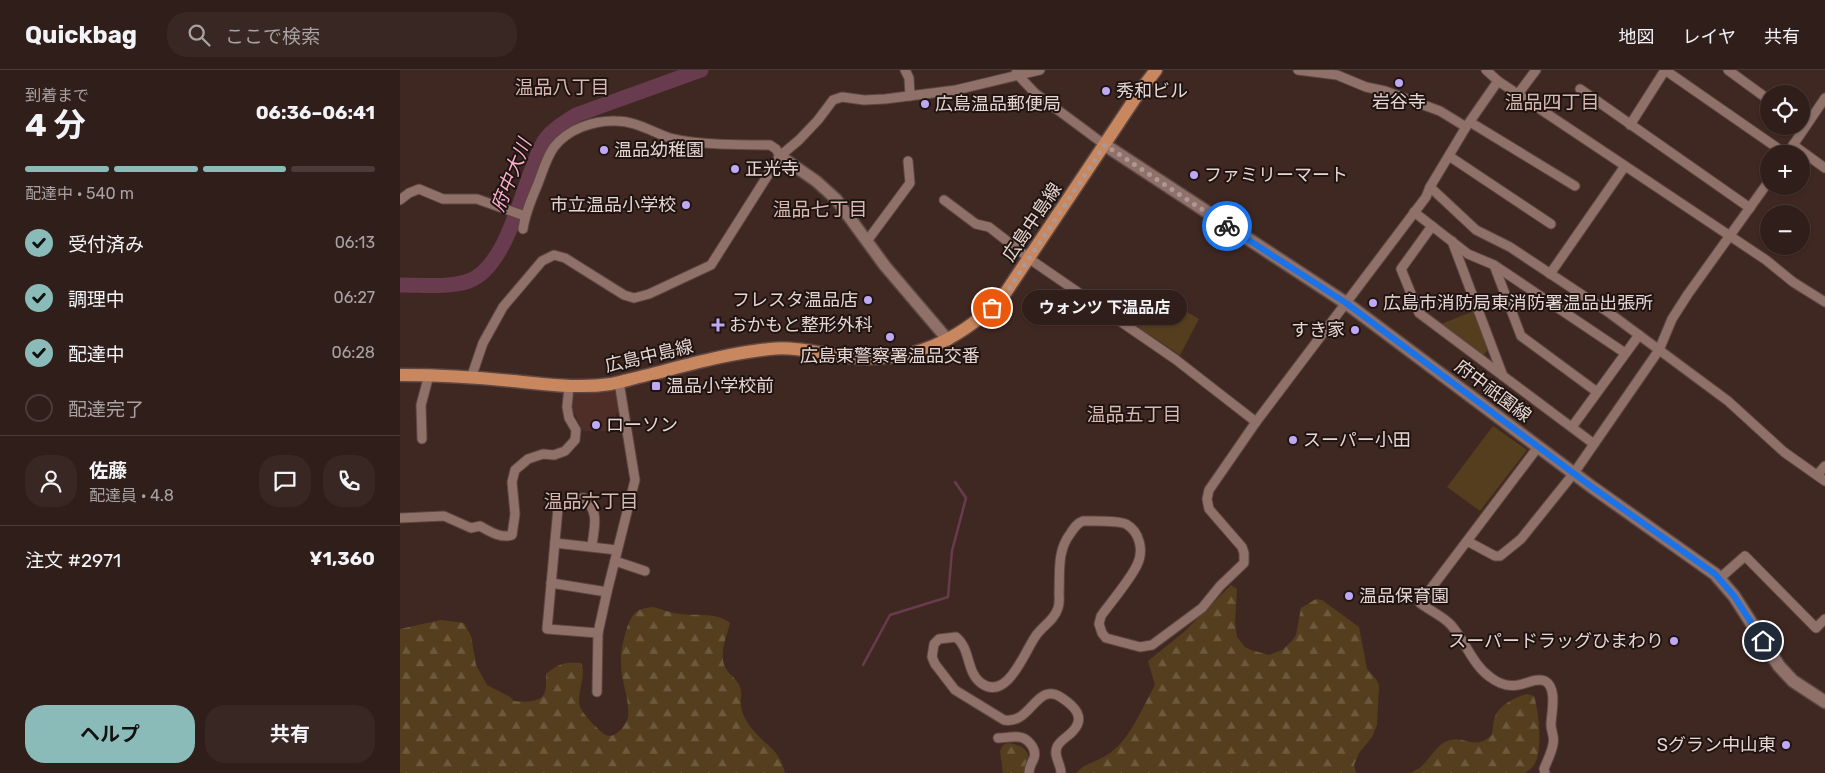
<!DOCTYPE html>
<html lang="ja">
<meta charset="utf-8">
<style>
body{margin:0;font-family:Rubik,"Noto Sans JP",sans-serif;background:#382723;color:#f1f3f6;height:100vh;display:flex;flex-direction:column;font-size:19px;white-space:nowrap}
*{box-sizing:border-box;margin:0}
p{font-size:16px;color:#a8a2a2}
.icon{flex:none;width:28px;height:28px;fill:none;stroke:currentColor;stroke-width:2;stroke-linecap:round;stroke-linejoin:round}
.map{position:relative;flex:1;overflow:hidden}
.panel{display:flex;flex-direction:column;background:#301e1a;width:400px}
.panel>*{flex:none}
.tools{position:absolute;left:1360px;top:15px;display:grid;gap:10px}
.tools a{display:grid;place-items:center;width:50px;height:50px;border-radius:50%;background:#301e1a;box-shadow:0 1px 4px #0004,0 0 0 1px #4b3c39;font-size:25px}
.pin{position:absolute;display:grid;place-items:center;width:42px;height:42px;color:#fff;margin:-21px;border:2px solid #fff;border-radius:50%;box-shadow:0 1px 5px #0007}
.courier{position:absolute;display:grid;place-items:center;width:50px;height:50px;margin:-25px;border:4px solid #1a73e8;border-radius:50%;background:#fff;color:#222;box-shadow:0 1px 6px #0007}
.bubble{position:absolute;height:35px;border-radius:18px;background:#301e1a;box-shadow:0 1px 4px #0004,0 0 0 1px #4b3c39;font-size:16px;font-weight:700;line-height:35px;text-align:center}
.head em{font-style:normal;font-weight:700}
.head div{display:flex;flex-direction:column-reverse}
.head{display:flex;align-items:center;justify-content:space-between;height:85px;padding:0 25px}
h1{font-size:32px;font-weight:700;line-height:38px}
.bar{display:grid;grid-template-columns:repeat(4,1fr);gap:8px 5px;align-content:center;height:60px;padding:0 25px}
.bar i{height:6px;border-radius:4px;background:#4b3c39}
.bar .selected{background:#8bbbb9}
.bar p{grid-column:span 4}
.line{display:flex;align-items:center;gap:12px;padding:0 25px;border-top:1px solid #4b3c39}
.line div{flex:1}
.round{display:grid;place-items:center;flex:none;width:52px;height:52px;border-radius:20px;background:#382723}
ol{padding:0 25px;list-style:none}
li{display:flex;align-items:center;gap:15px;height:55px}
li p{margin-inline-start:auto}
li .icon{padding:5px;border-radius:50%;background:#8bbbb9;color:#111;stroke-width:4}
li:last-child{color:#a8a2a2}
li i{width:28px;height:28px;border:2px solid #4b3c39;border-radius:50%}
.button{display:flex;gap:10px;margin-top:auto;padding:10px 25px}
.button a{flex:1;height:58px;border-radius:20px;background:#8bbbb9;color:#111;font-size:20px;font-weight:700;line-height:58px;text-align:center}
.button a+a{background:#382723;color:#f1f3f6}
header{display:flex;align-items:center;gap:30px;box-sizing:border-box;height:70px;padding:0 25px;background:#301e1a;border-bottom:1px solid #4b3c39}
header strong{font-size:24px}
nav{display:flex;gap:28px;margin-inline-start:auto;font-size:18px}
.search{width:350px;height:45px;background:#382723;display:flex;align-items:center;gap:12px;box-sizing:border-box;padding:0 18px;border-radius:20px;color:#a8a2a2;font-size:19px}
main{display:flex;flex:1;min-height:0}
.map>svg:first-child{display:block}
</style>
<header>
<strong>Quickbag</strong>
<div class="search"><svg class="icon" aria-label="search" viewBox="0 0 24 24"><circle cx="10" cy="10" r="6"/><path d="M15 15l6 6"/></svg>ここで検索</div>
<nav><a>地図</a><a>レイヤ</a><a>共有</a></nav>
</header>
<main>
<section class="panel">
<div class="head"><div><h1>4 分</h1><p>到着まで</p></div><em>06:36–06:41</em></div>
<div class="bar"><i class="selected"></i><i class="selected"></i><i class="selected"></i><i></i><p>配達中 · 540 m</p></div>
<ol>
<li><svg class="icon" aria-label="check" viewBox="0 0 24 24"><path d="M5 12l5 5 9-10"/></svg>受付済み<p>06:13</p></li>
<li><svg class="icon" aria-label="check" viewBox="0 0 24 24"><path d="M5 12l5 5 9-10"/></svg>調理中<p>06:27</p></li>
<li><svg class="icon" aria-label="check" viewBox="0 0 24 24"><path d="M5 12l5 5 9-10"/></svg>配達中<p>06:28</p></li>
<li><i></i>配達完了</li>
</ol>
<div class="line" style="height:90px"><a class="round"><svg class="icon" aria-label="person" viewBox="0 0 24 24"><circle cx="12" cy="8" r="4"/><path d="M4 21q1-7 8-7t8 7"/></svg></a><div><b>佐藤</b><p>配達員 · 4.8</p></div><a class="round"><svg class="icon" aria-label="chat" viewBox="0 0 24 24"><path d="M4 5h16v11H9l-5 4z"/></svg></a><a class="round"><svg class="icon" aria-label="phone" viewBox="0 0 24 24"><path d="M5 4h4l2 5-3 2q2 4 5 5l2-3 5 2v4C11 20 4 13 5 4z"/></svg></a></div>
<div class="line" style="height:65px"><div>注文 #2971</div><b>¥1,360</b></div>
<div class="button"><a>ヘルプ</a><a>共有</a></div>
</section>
<div class="map">
<svg width="1425" height="703" viewBox="0 0 1425 703">
<defs>
<pattern id="forest-firs" width="22" height="20" patternUnits="userSpaceOnUse" patternTransform="scale(1.25)"><rect width="22" height="20" fill="#553e1e"/><path d="M5 1l3.5 6h-7zM16 11l3.5 6h-7z" fill="#6d593e"/></pattern>
</defs>
<rect width="100%" height="100%" fill="#402822"/>
<path fill="#4e2e27" d="M219 321 222 343H216L217 351H212V353L209 354V361H183L174 342 172 335 173 324Z"/>
<g fill="#553e1e">
<path d="M755 229 772 239 775 235 799 249 780 285 738 257Z"/>
<path d="M1074 241 1089 278 1083 286 1041 254Z"/>
<path d="M1093 356 1127 380 1080 441 1047 417Z"/>
</g>
<g fill="url(#forest-firs)">
<path d="M831 515 837 519 835 553 837 567 845 577 851 580 869 585 882 580 892 571 896 565 901 538 916 529 922 530 959 557 967 599 976 609 979 615 977 655 972 667 959 683 954 695 956 703H676C685 693 699 691 710 683 731 668 742 638 755 615L748 591 784 562Z"/>
<path d="M253 537C261 539 271 543 280 544 296 546 317 542 330 553 326 568 317 588 328 602 333 607 340 613 341 621 342 626 340 631 341 636 342 645 348 654 353 660 368 678 379 679 385 703H0V559L41 550 64 553 71 566 76 595 87 615 110 627 114 631C123 632 140 633 144 624 147 619 146 609 146 604 159 593 165 592 181 593 188 607 173 627 182 641 187 648 197 659 204 664 214 671 226 656 228 647 230 628 221 612 221 594 220 582 226 552 235 543 239 539 246 538 253 537Z"/>
<path d="M1127 624 1134 626C1139 642 1142 676 1136 691 1134 697 1129 700 1125 703H1011C1014 701 1018 699 1021 697 1031 688 1037 673 1050 670 1067 666 1073 681 1092 665 1093 659 1093 650 1096 644 1102 634 1116 627 1127 624Z"/>
<path d="M608 673C619 675 625 676 629 687L624 703H603L600 681 603 675Z"/>
</g>
<g fill="none" stroke-linecap="round" stroke-linejoin="round">
<path stroke="#693b4e" stroke-width="2.5" d="M463 595 490 545 548 527 552 481 566 428 555 412"/>
<path stroke="#693b4e" stroke-width="15" d="M0 215C23 215 47 218 69 211 110 195 123 110 142 75 148 62 165 52 176 45L301 0"/>
<g stroke="#5c4742" stroke-width="11">
<g id="minor">
<path d="M505 0 509 8 510 26"/>
<path d="M898 0 937 5 966 17 985 21 1040 41 1066 57"/>
<path d="M1086 0 1098 11 1366 190 1393 212 1425 232"/>
<path d="M1265 0 1386 84"/>
<path d="M1328 0 1369 30"/>
<path d="M616 3 635 23 705 75"/>
<path d="M1180 19 1350 138"/>
<path d="M1118 24 1136 0"/>
<path d="M1070 52 1175 116"/>
<path d="M1230 55 1265 0"/>
<path d="M1393 75 1425 98"/>
<path d="M1387 84 1425 28"/>
<path d="M1049 86 1151 154"/>
<path d="M1030 117 1076 160 1110 177 1208 242 1328 331 1384 382 1425 411"/>
<path d="M0 130 9 123 19 119 43 129H77L125 146"/>
<path d="M544 130 576 154 589 157 634 192 775 289 856 352"/>
<path d="M1014 142 1032 156 1001 199 1019 243 1194 374"/>
<path d="M1032 156 1068 184 1094 195 1225 283"/>
<path d="M123 159C125 144 131 130 137 116 142 104 146 88 154 77 168 59 194 50 216 51 236 51 252 62 270 68 298 75 341 75 370 75L376 79 380 86"/>
<path d="M467 171 510 113 508 91"/>
<path d="M1052 171 1103 306"/>
<path d="M1094 195 1121 266 1197 322"/>
<path d="M1150 204 1225 96"/>
<path d="M71 308 83 273 103 237 142 191 154 185 165 188 224 225 234 228 249 224 311 195 380 86 399 70 418 50 433 30 442 27 464 30 485 29 556 20 640 0"/>
<path d="M1172 357 1239 265"/>
<path d="M22 369 21 335 29 305"/>
<path d="M1138 377 1020 533C1030 541 1043 546 1051 555 1066 572 1072 594 1090 607 1116 627 1130 605 1145 611 1158 618 1151 644 1151 655 1151 661 1155 667 1153 674 1152 682 1147 691 1144 699L1145 703"/>
<path d="M1417 405 1425 396"/>
<path d="M0 448 44 446 71 458 80 456C89 461 101 469 112 465L115 444 112 412 115 400 128 389 143 384 154 385 165 381 175 370 176 360 169 348 167 337 169 317"/>
<path d="M1067 471 1095 486H1100L1121 469 1174 403 1259 280 1272 249 1288 224 1369 111"/>
<path d="M155 473 217 480"/>
<path d="M192 476C194 457 200 442 184 428L176 429 158 438 147 559 198 563"/>
<path d="M215 491 245 501"/>
<path d="M1320 508 1345 486 1416 558 1425 549"/>
<path d="M151 513 207 522"/>
<path d="M197 622 198 563 207 522 235 410 219 312"/>
<path d="M598 668C605 668 613 666 619 667 628 668 637 679 634 688 632 693 629 697 629 703"/>
<path d="M661 703C661 694 653 686 657 677 660 670 668 667 673 661 686 647 674 636 662 628 636 610 632 655 604 650L555 620 535 594 532 587 534 574 539 569 556 567C571 579 566 602 581 613 607 632 624 583 635 567 642 556 654 551 658 538 660 533 659 527 659 523 660 502 657 481 670 464 674 458 677 453 683 451 693 451 717 450 726 454 740 462 744 481 737 495 730 510 711 532 701 546L699 554 702 563 706 568 740 577 752 575 802 538 820 516 844 493V483L842 477 809 439 807 429 809 420 856 352 1026 127 1030 117 1066 57 1098 11"/>
</g>
</g>
<g stroke="#5c4742" stroke-width="14">
<path id="tertiary" d="M380 86 416 111 436 129 485 196 548 270"/>
</g>
<g stroke="#5c4742" stroke-width="15">
<path id="secondary" d="M705 75 946 233 1192 417 1315 504 1334 526 1379 596 1393 611 1425 632"/>
</g>
<g stroke="#5c4742" stroke-width="15">
<path id="primary" d="M0 305C38 305 76 307 113 311 146 314 178 319 211 314 225 311 238 307 252 304 291 294 330 283 370 279 396 276 423 284 449 287 511 294 562 270 604 225L740 21 756 0"/>
</g>
<use href="#minor" stroke="#8f716a" stroke-width="9"/>
<use href="#tertiary" stroke="#8f716a" stroke-width="11"/>
<use href="#secondary" stroke="#8f716a" stroke-width="12"/>
<use href="#primary" stroke="#c9875f" stroke-width="12"/>
</g>
<g fill="none" stroke-linecap="round" stroke-linejoin="round">
<path stroke="#ac9894" stroke-width="5" stroke-dasharray="0 9" d="M592 238 604 226 705 75 827 156"/>
<path stroke="#1a73e8" stroke-width="6" d="M827 156 946 233 1192 417 1315 504 1334 526 1363 571"/>
</g>
<g fill="#bda9f5" stroke="#1f1411" stroke-width="2">
<circle cx="999" cy="13" r="5"/>
<circle cx="706" cy="21" r="5"/>
<circle cx="525" cy="34" r="5"/>
<circle cx="204" cy="80" r="5"/>
<circle cx="335" cy="99" r="5"/>
<circle cx="794" cy="105" r="5"/>
<circle cx="286" cy="135" r="5"/>
<circle cx="468" cy="230" r="5"/>
<circle cx="973" cy="233" r="5"/>
<path d="M315.5 247.5h5v5h5v5h-5v5h-5v-5h-5v-5h5z"/>
<circle cx="955" cy="260" r="5"/>
<circle cx="490" cy="267" r="5"/>
<rect x="251" y="311" width="10" height="10" rx="2.5"/>
<circle cx="196" cy="355" r="5"/>
<circle cx="893" cy="370" r="5"/>
<circle cx="949" cy="526" r="5"/>
<circle cx="1274" cy="571" r="5"/>
<circle cx="1386" cy="675" r="5"/>
</g>
<g text-anchor="middle" dominant-baseline="central" stroke-width="4" stroke-linejoin="round" paint-order="stroke">
<g font-size="18" fill="#e6d5d1" stroke="#1f1411" text-anchor="start">
<text x="716" y="21">秀和ビル</text>
<text x="999" y="32" text-anchor="middle">岩谷寺</text>
<text x="535" y="34">広島温品郵便局</text>
<text x="214" y="80">温品幼稚園</text>
<text x="345" y="99">正光寺</text>
<text x="804" y="105">ファミリーマート</text>
<text x="276" y="135" text-anchor="end">市立温品小学校</text>
<text x="458" y="230" text-anchor="end">フレスタ温品店</text>
<text x="983" y="233">広島市消防局東消防署温品出張所</text>
<text x="329" y="255">おかもと整形外科</text>
<text x="945" y="260" text-anchor="end">すき家</text>
<text x="490" y="286" text-anchor="middle">広島東警察署温品交番</text>
<text x="266" y="316">温品小学校前</text>
<text x="206" y="355">ローソン</text>
<text x="903" y="370">スーパー小田</text>
<text x="959" y="526">温品保育園</text>
<text x="1264" y="571" text-anchor="end">スーパードラッグひまわり</text>
<text x="1376" y="675" text-anchor="end">Sグラン中山東</text>
</g>
<g font-size="18" fill="#e6d5d1" stroke="#1f1411">
<text transform="translate(632 152) rotate(-56)">広島中島線</text>
<text transform="translate(249 286) rotate(-13)">広島中島線</text>
<text transform="translate(1093 321) rotate(37)">府中祇園線</text>
</g>
<g font-size="19" fill="#d9b8b0" stroke="#1f1411">
<text x="162" y="17">温品八丁目</text>
<text x="1152" y="32">温品四丁目</text>
<text x="420" y="139">温品七丁目</text>
<text x="734" y="344">温品五丁目</text>
<text x="191" y="431">温品六丁目</text>
</g>
<g font-size="19" font-style="italic" fill="#feafce" stroke="#1f1411">
<text transform="translate(111 105) rotate(-68)">府中大川</text>
</g>
</g>
</svg>
<div class="tools">
<a><svg class="icon" aria-label="locate" viewBox="0 0 24 24"><circle cx="12" cy="12" r="6"/><path d="M12 2v4M12 18v4M2 12h4M18 12h4"/></svg></a>
<a>+</a>
<a>−</a>
</div>
<div class="pin" style="left:592px;top:238px;background:#ea580c"><svg class="icon" aria-label="bag" viewBox="0 0 24 24"><path d="M5 8h14l-1 12H6zM9 8a3 3 0 0 1 6 0"/></svg></div>
<div class="pin" style="left:1363px;top:571px;background:#1f2937"><svg class="icon" aria-label="home" viewBox="0 0 24 24"><path d="M3 11l9-7 9 7M6 9v11h12V9"/></svg></div>
<div class="courier" style="left:827px;top:156px"><svg class="icon" aria-label="bike" viewBox="0 0 24 24"><circle cx="6" cy="16" r="4"/><circle cx="18" cy="16" r="4"/><path d="M6 16l4-8h5l3 8M10 8l3 8H6M13 5h3"/></svg></div>
<div class="bubble" style="left:622px;top:220px;width:165px">ウォンツ 下温品店</div>
</div>
</main>
